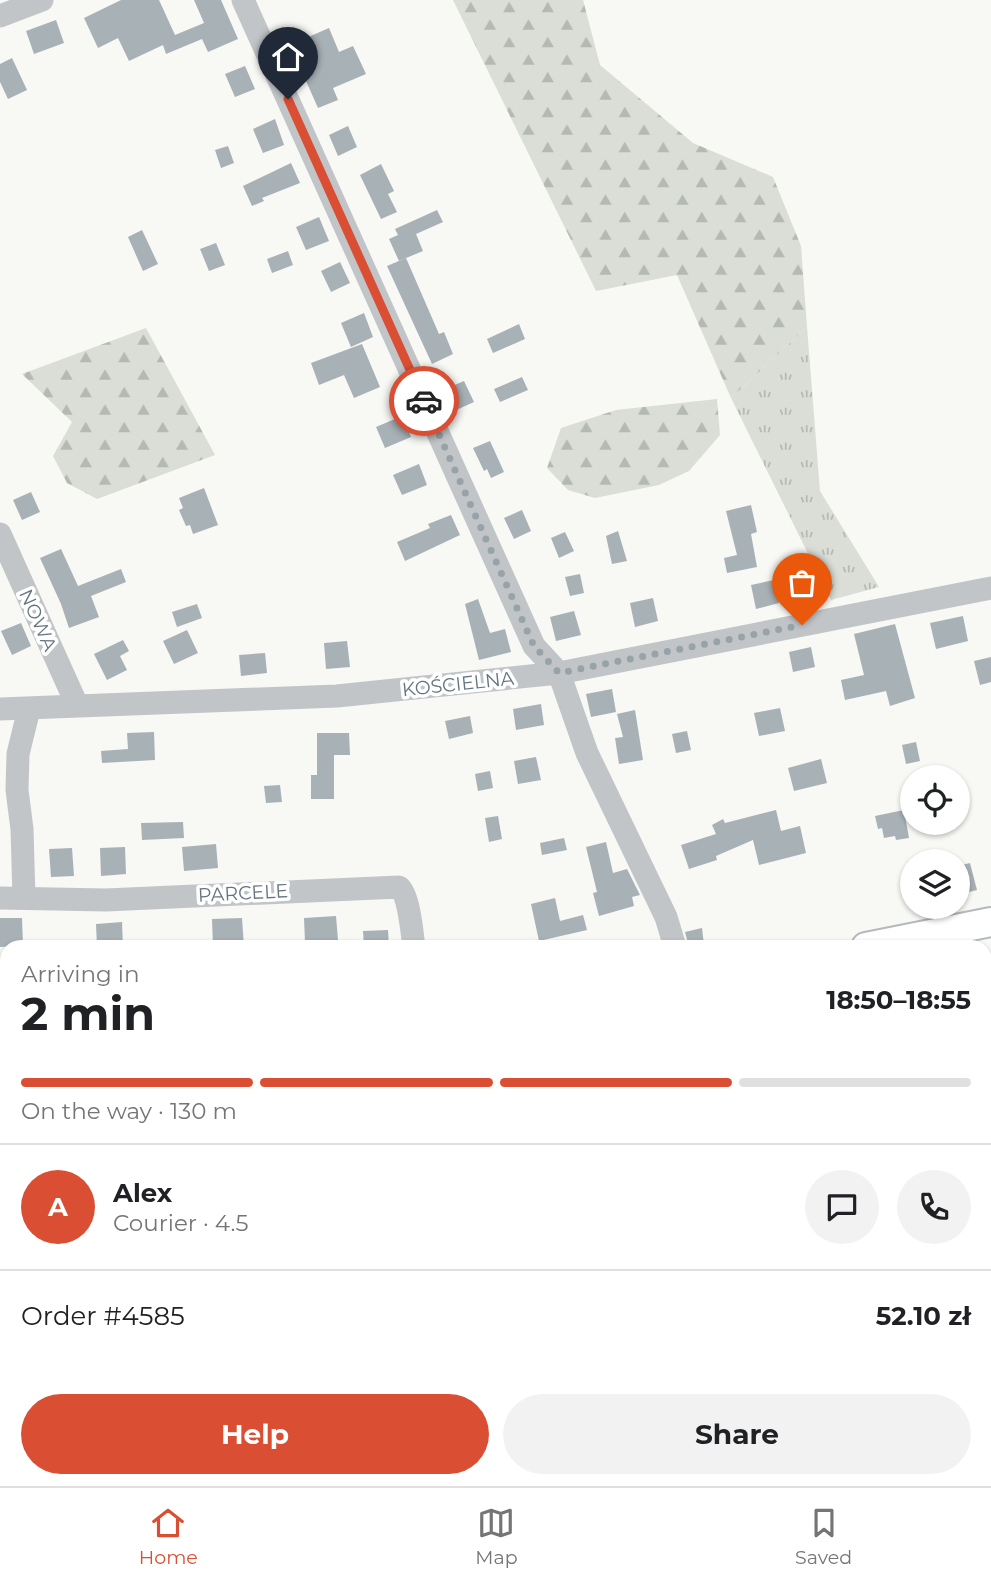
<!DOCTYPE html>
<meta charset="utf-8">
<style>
body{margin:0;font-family:Montserrat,sans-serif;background:#f2f2f2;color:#202124;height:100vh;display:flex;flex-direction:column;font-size:26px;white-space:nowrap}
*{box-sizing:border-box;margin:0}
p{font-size:23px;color:#757577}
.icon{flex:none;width:38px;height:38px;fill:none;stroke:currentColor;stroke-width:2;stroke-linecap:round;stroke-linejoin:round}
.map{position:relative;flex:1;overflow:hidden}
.sheet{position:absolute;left:0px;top:940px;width:992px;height:548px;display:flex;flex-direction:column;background:#fff;border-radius:21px 21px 0 0;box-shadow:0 2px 5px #0004}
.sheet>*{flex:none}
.tools{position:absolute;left:900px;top:765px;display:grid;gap:14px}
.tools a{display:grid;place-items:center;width:70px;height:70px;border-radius:50%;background:#fff;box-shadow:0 2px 5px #0004;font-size:35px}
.pin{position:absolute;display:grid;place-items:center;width:60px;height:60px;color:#fff;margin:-72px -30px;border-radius:50% 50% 50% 0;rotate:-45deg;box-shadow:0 0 7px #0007}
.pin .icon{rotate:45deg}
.courier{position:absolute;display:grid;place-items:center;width:70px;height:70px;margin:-35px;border:5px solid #da4f33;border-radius:50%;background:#fff;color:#222;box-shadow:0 2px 9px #0007}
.overview em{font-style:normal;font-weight:700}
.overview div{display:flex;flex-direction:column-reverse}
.overview{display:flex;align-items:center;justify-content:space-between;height:119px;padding:0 21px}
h1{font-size:46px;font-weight:700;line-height:52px}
.bar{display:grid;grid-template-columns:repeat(4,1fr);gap:10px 7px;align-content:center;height:84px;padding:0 21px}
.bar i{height:9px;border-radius:5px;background:#e0e0e0}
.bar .selected{background:#da4f33}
.bar p{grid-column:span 4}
.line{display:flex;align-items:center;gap:18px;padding:0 21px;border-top:2px solid #e0e0e0}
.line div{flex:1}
.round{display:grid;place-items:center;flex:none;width:74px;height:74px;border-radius:37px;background:#f2f2f2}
.action{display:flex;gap:14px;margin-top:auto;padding:14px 21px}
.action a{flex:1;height:80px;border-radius:42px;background:#da4f33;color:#fff;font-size:28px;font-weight:700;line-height:80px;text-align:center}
.action a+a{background:#f2f2f2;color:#202124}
.tab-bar{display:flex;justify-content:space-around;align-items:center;height:98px;border-top:2px solid #e0e0e0;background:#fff;font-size:19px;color:#757577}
.tab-bar a{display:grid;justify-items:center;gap:4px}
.tab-bar .selected{color:#da4f33}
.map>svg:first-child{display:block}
</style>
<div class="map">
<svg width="991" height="1486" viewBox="0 0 991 1486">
<defs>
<pattern id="grass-tufts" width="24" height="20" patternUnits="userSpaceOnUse" patternTransform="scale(1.75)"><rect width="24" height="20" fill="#daded6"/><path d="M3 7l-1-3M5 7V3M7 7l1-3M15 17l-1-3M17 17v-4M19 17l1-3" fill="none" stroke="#b4b9b3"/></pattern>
<pattern id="forest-firs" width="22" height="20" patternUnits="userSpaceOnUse" patternTransform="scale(1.75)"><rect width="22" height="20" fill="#daded6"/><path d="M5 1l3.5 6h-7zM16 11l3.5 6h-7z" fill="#b4b9b3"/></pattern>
</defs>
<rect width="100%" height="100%" fill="#f8f8f5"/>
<g fill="url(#grass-tufts)">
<path d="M807 327 820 491 879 587 831 600 731 398Z"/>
<path d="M991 1331V1404L985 1405V1333Z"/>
<path d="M638 1481H713L714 1486H639Z"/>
</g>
<g fill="url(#forest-firs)">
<path d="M453 0H583L600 65 693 143 773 177 801 246 807 327 731 398 677 275 596 291Z"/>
<path d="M146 328 215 455 97 499 67 483 53 456 72 422 22 374Z"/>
<path d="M717 399 720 435 689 471 659 485 595 498 568 490 547 468 561 428 616 410Z"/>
</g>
<g fill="#a8b1b6">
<path d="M121 0H159L175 35 204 23 194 0H221L238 39 208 52 202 39 166 54 163 45 129 61 118 38 98 48 84 18Z"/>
<path d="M56 20 64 43 34 54 26 31Z"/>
<path d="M329 28 339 52 353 46 366 74 333 88 338 100 318 108 290 45Z"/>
<path d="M12 58 27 90 8 99 0 82V64Z"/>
<path d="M245 66 255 89 235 97 225 74Z"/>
<path d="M275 119 284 145 263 153 253 129Z"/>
<path d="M348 126 357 147 338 156 329 135Z"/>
<path d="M228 146 234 163 221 168 215 150Z"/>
<path d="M291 163 300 183 262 198 264 201 252 206 243 186Z"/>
<path d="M381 164 394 191 388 194 397 212 381 219 360 175Z"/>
<path d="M437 210 443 222 416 234 423 251 399 261 389 239 398 235 395 229Z"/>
<path d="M319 217 329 241 306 250 296 227Z"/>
<path d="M142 230 158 264 143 271 128 237Z"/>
<path d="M216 243 225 265 209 271 200 249Z"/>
<path d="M288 251 293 265 272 273 267 259Z"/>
<path d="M406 258 439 334 444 332 453 354 432 364 387 266Z"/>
<path d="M340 262 350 283 331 292 321 271Z"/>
<path d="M364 313 373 337 351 347 341 323Z"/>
<path d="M519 324 525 339 493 353 487 339Z"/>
<path d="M362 344 380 387 354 398 344 375 319 385 311 363Z"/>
<path d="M522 377 528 390 500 402 494 389Z"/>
<path d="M464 381 474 402 454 411 445 389Z"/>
<path d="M402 416 411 437 385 448 376 427Z"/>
<path d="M490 441 504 472 491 478 487 469 484 471 473 448Z"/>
<path d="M419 464 427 485 402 495 393 475Z"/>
<path d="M204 488 218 525 193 534 190 525 186 526 179 510 183 508 179 498Z"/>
<path d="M31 492 40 512 22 520 13 500Z"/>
<path d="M751 505 757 532 751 534 757 567 727 573 724 558 737 555 726 511Z"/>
<path d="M522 510 531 531 514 539 504 518Z"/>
<path d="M451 515 460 535 405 561 397 542 430 528 428 524Z"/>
<path d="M618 531 627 561 612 564 606 536Z"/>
<path d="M565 532 574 551 559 558 551 538Z"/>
<path d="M61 549 78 586 121 569 126 582 91 596 99 617 69 628 61 604 40 558Z"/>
<path d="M580 574 584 593 570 596 565 577Z"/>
<path d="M774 580 779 603 756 609 751 585Z"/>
<path d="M653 598 658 621 635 627 630 603Z"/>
<path d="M478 599 490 633 505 629 511 652 479 660 465 604Z"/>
<path d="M197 604 202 618 177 627 172 612Z"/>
<path d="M574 611 581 635 556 641 550 617Z"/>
<path d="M963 616 968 641 936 649 930 623Z"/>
<path d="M21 623 31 646 12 655 1 631Z"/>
<path d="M895 624 915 698 890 706 886 691 845 700 841 680 864 675 854 634Z"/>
<path d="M187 630 198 653 174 664 163 641Z"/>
<path d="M123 640 129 651 120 656 127 670 107 680 94 654Z"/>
<path d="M347 641 350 667 326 669 324 643Z"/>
<path d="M811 647 815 667 793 672 789 652Z"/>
<path d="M265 653 267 673 241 676 239 655Z"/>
<path d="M991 657V682L980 685 974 661Z"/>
<path d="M612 689 616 712 591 717 586 694Z"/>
<path d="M541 704 544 725 516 730 513 709Z"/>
<path d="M780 708 785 731 759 736 754 713Z"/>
<path d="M635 710 643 760 619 764 615 738 623 737 617 714Z"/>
<path d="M470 716 473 733 449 739 445 721Z"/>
<path d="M687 731 691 750 676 753 672 734Z"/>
<path d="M154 732 155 760 102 763 101 751 128 749 127 733Z"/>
<path d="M317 733H349L350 755H334V799H311V775H317Z"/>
<path d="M916 742 920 761 906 764 902 745Z"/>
<path d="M536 757 541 780 518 784 514 761Z"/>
<path d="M821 759 827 783 794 791 788 768Z"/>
<path d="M490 771 493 788 478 791 475 774Z"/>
<path d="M280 785 282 802 266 803 264 786Z"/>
<path d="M776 810 781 831 800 826 806 853 759 865 753 840 716 856 717 860 689 869 681 845 716 834 712 825 723 819 725 823Z"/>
<path d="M904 810 909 838 896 840 895 836 884 838 882 828 878 829 875 816Z"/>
<path d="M498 816 502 839 489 842 485 818Z"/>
<path d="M183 822 184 838 142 840 141 823Z"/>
<path d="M564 838 567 850 542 855 540 843Z"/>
<path d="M606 842 613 873 627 869 640 895 632 897 634 906 599 916 593 893 597 892 586 847Z"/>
<path d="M216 844 218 868 184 871 182 847Z"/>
<path d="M125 847 126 874 101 876 100 848Z"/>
<path d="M72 848 74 876 51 877 49 849Z"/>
<path d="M970 863 977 890 957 895V866Z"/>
<path d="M555 898 560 921 583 915 587 930 539 941 531 904Z"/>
<path d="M336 916 338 940 305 942 304 918Z"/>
<path d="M0 918H22L23 946 0 947Z"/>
<path d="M242 918 244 947H213L212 919Z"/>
<path d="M122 922 123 947H97L96 924Z"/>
<path d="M702 928 704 945 689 947 685 932Z"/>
<path d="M388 930 389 947H364L363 931Z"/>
</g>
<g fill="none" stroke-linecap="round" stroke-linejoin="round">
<g stroke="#b4b9bc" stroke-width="32">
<g id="major">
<path d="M866 947 991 922"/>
<path d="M0 1074 7 1075"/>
</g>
</g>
<g stroke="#c1c5c8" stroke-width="23">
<path d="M243 0 534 646 559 673 587 753 666 917 675 947"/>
<path d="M0 16 42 0"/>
<path d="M0 534 77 705"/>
<path d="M0 709 337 696 559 673 991 588"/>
<path d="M0 898 106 900 399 887C409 895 412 933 414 947"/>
<path d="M24 898 22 829 17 790 18 754 29 709"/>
<path d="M985 1256 991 1254"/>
<path d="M0 1281H7"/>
<path d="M0 1484 15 1480"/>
</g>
<use href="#major" stroke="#fff" stroke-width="28"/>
</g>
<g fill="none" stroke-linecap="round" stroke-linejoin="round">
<path stroke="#98a3a8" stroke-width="7" stroke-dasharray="0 12.6" d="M424 401 534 646 559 673 802 625"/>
<path stroke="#da4f33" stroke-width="9" d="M288 99 424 401"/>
</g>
<g text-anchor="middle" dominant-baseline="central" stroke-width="7" stroke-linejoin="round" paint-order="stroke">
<g font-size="19" fill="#64757f" stroke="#fff">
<text transform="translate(38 620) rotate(66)">NOWA</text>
<text transform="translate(458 684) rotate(-6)">KOŚCIELNA</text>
<text transform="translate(243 893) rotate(-3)">PARCELE</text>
</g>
</g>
</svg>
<div class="tools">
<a><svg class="icon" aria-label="locate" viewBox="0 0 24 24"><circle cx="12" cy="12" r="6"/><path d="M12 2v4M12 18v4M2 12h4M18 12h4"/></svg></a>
<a><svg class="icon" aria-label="layers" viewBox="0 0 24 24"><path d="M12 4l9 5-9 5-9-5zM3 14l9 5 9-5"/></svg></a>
</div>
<div class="pin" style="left:802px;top:625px;background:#ea580c"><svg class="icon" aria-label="bag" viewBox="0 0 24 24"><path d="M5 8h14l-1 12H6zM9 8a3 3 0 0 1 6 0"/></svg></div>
<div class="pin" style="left:288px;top:99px;background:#1f2937"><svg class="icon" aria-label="home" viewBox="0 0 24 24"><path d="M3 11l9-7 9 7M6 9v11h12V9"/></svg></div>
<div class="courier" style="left:424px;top:401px"><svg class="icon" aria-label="car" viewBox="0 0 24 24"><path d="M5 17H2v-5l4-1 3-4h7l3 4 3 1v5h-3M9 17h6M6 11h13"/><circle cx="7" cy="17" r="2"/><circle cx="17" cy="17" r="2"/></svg></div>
<section class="sheet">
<div class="overview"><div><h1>2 min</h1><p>Arriving in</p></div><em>18:50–18:55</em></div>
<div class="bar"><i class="selected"></i><i class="selected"></i><i class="selected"></i><i></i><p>On the way · 130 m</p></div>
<div class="line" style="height:126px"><b class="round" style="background:#da4f33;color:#fff">A</b><div><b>Alex</b><p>Courier · 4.5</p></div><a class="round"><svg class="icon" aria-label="chat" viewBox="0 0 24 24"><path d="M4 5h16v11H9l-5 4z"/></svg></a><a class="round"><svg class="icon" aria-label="phone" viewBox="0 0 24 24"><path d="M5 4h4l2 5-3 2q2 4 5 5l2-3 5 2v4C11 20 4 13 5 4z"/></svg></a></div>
<div class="line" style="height:91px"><div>Order #4585</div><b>52.10 zł</b></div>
<div class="action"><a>Help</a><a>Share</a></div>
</section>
</div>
<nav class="tab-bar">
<a class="selected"><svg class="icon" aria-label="home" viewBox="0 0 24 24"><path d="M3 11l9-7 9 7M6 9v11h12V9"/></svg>Home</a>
<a><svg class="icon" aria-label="map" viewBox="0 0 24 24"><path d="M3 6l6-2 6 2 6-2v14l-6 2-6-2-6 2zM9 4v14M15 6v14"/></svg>Map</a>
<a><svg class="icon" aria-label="saved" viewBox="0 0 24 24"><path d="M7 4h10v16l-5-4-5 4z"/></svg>Saved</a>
</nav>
